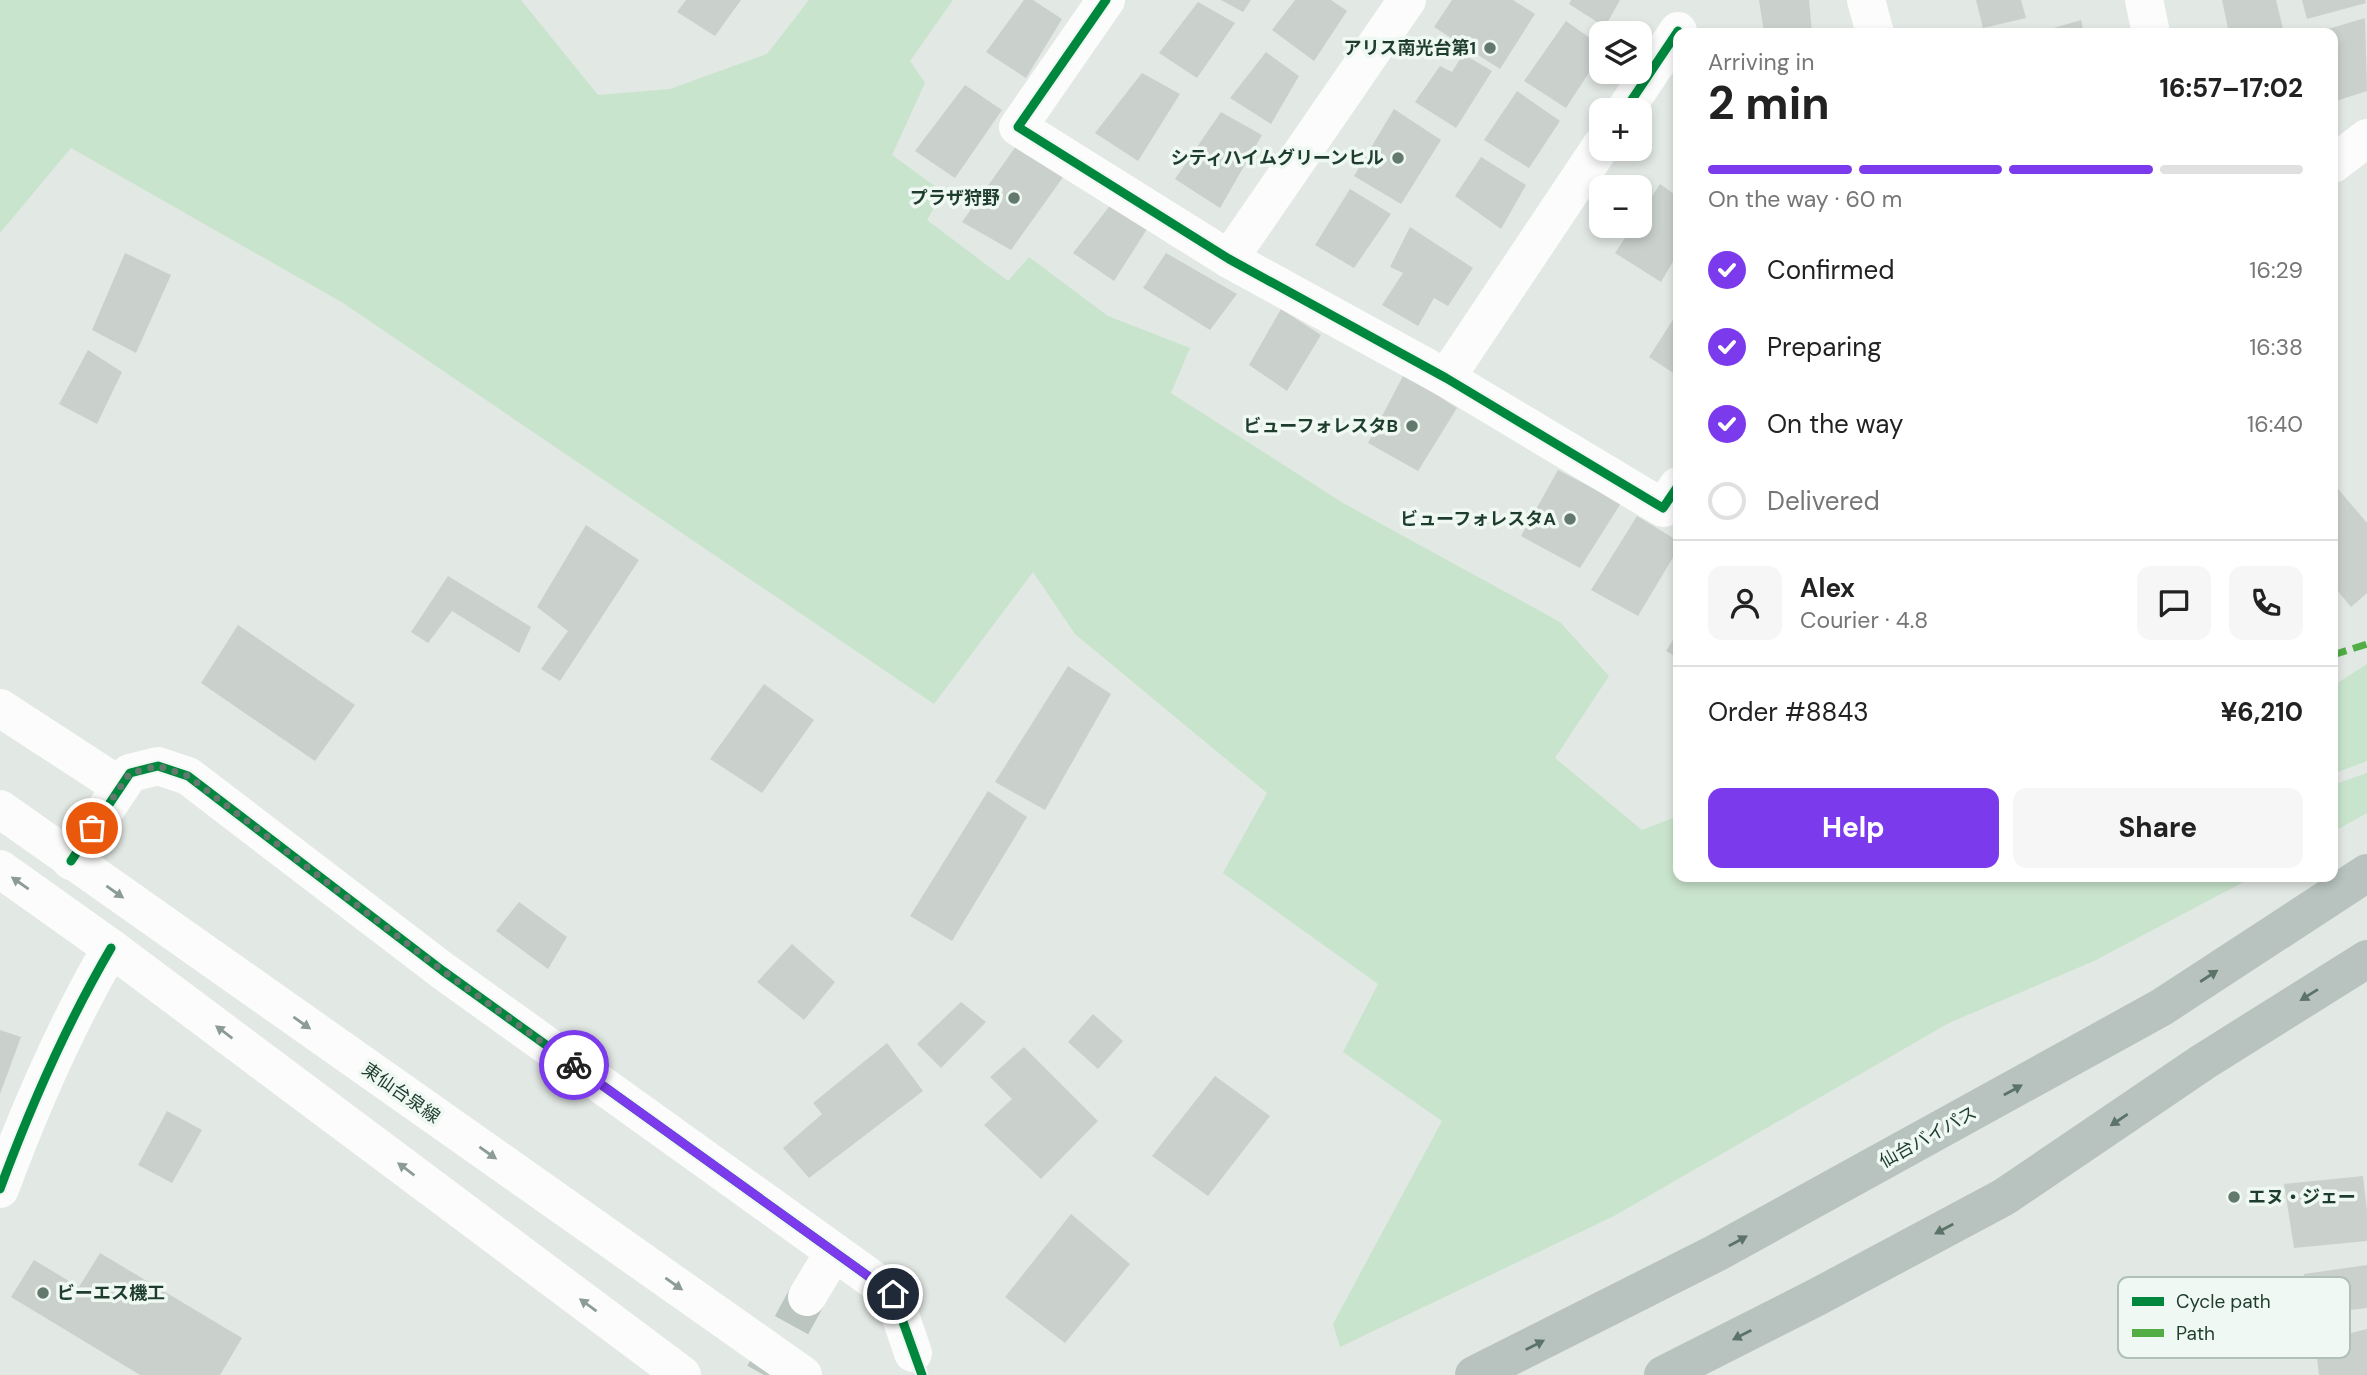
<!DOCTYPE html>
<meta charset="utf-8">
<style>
body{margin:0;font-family:"DM Sans","Noto Sans JP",sans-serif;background:#f6f6f6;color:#222;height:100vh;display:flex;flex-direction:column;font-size:26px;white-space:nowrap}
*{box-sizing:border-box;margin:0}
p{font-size:23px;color:#767676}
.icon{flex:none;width:38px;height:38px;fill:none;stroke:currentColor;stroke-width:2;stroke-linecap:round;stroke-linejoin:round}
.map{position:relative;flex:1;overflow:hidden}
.side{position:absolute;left:1673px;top:28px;width:665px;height:854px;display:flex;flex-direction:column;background:#fff;border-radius:14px;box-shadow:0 4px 10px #0003}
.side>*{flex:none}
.controls{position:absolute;left:1589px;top:21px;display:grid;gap:14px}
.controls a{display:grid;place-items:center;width:63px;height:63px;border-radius:14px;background:#fff;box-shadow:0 4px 10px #0003;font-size:35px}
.pin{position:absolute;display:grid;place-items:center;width:60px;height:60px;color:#fff;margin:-30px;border:4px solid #fff;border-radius:50%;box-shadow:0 2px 7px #0007}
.courier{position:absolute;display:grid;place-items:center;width:70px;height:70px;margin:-35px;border:5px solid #7c3aed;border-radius:50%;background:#fff;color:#222;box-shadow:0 2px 9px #0007}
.overview em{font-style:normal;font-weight:700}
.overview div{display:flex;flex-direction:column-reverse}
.overview{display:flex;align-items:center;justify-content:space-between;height:119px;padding:0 35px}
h1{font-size:46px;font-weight:700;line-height:52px}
.bar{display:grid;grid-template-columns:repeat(4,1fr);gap:10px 7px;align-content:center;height:84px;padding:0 35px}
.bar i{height:9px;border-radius:5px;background:#e0e0e0}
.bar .on{background:#7c3aed}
.bar p{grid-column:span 4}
.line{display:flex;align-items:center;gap:18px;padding:0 35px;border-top:2px solid #e0e0e0}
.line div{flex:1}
.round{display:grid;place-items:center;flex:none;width:74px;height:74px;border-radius:14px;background:#f6f6f6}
ol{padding:0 35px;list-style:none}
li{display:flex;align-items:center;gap:21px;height:77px}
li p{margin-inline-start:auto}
li .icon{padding:7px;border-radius:50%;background:#7c3aed;color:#fff;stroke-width:4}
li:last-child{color:#767676}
li i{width:38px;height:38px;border:4px solid #e0e0e0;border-radius:50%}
.primary-button{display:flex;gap:14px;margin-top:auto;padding:14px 35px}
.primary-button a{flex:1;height:80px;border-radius:14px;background:#7c3aed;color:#fff;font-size:28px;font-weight:700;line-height:80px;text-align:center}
.primary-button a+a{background:#f6f6f6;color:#222}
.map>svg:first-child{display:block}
</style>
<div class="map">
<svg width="2367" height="1375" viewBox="0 0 2367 1375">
<rect width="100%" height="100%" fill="#e2e8e4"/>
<g fill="#c9e4cc">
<path d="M0 0H521L598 95 670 89 767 54 809 0H953L910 61 925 83 892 155 943 192 927 220 1008 281 1029 257 1108 316 1190 348 1171 393 1343 503 1560 622 1609 676 1555 758 1642 830 1678 816V877H2253L2094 961 1949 1023 1614 1216 1340 1347 1333 1324 1442 1121 1343 1052 1378 984 1223 873 1267 793 1075 634 1033 572 934 704 343 303 71 148 0 233Z"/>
<path d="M2367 664V761L2333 774V686Z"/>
<path d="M2367 773V813L2333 832V785Z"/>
</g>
<g fill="#cad1cd">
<path d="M686 0H741L715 36 677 12Z"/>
<path d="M1024 0H1033L1062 19 1026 78 986 52Z"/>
<path d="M1221 0H1251L1243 12Z"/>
<path d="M1295 0H1331L1347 11 1314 61 1272 30Z"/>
<path d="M1452 0H1513L1535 14 1500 69 1434 27Z"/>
<path d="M1571 0H1620L1605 27 1569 4Z"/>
<path d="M1759 0H1809L1812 33H1764Z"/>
<path d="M1976 0H2021L2026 18 1983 28Z"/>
<path d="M2222 0H2276L2284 33H2229Z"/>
<path d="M2302 0H2365L2366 3 2307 19Z"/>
<path d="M1198 2 1235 23 1197 78 1159 53Z"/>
<path d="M2365 18 2367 91 2333 102V33H2315Z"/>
<path d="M2081 20 2084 33H2048L2047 30Z"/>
<path d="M1566 21 1601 46V54L1566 108 1524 81Z"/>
<path d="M1266 52 1299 76 1271 124 1230 98Z"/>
<path d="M1463 54 1492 71 1456 128 1415 102 1440 66 1452 72Z"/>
<path d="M1142 73 1180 94 1138 161 1095 133Z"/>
<path d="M965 85 1002 110 955 178 915 151Z"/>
<path d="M1517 91 1560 121 1529 168 1484 140Z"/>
<path d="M1394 109 1441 140 1401 204 1354 176Z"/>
<path d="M1221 112 1262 135 1220 208 1175 179Z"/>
<path d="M1019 142 1066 173 1011 250 962 222Z"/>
<path d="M1481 157 1526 185 1501 229 1455 196Z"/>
<path d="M1660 184 1678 197V253L1661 282 1615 253 1633 226H1640V215Z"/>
<path d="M1350 189 1391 214 1354 268 1315 245Z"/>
<path d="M1112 203 1147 229 1114 281 1073 253Z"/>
<path d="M1410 227 1473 268 1448 306 1434 298 1418 326 1382 305 1403 273 1390 267Z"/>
<path d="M125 253 171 275 136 353 92 330Z"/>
<path d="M1166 253 1237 294 1210 330 1143 288Z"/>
<path d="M1281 309 1321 335 1287 391 1249 365Z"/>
<path d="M1678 312V376L1649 357Z"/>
<path d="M88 350 122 372 97 424 59 404Z"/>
<path d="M1404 374 1457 408 1418 471 1368 443Z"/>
<path d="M1558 470 1621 503 1580 568 1521 536Z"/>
<path d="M2333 483 2367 523V593L2351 607 2333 585Z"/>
<path d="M1637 516 1678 541V549L1638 616 1591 590Z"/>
<path d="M586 525 639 560 560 681 541 669 568 631 537 607Z"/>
<path d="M448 576 531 627 519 653 452 611 428 643 411 632Z"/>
<path d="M238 625 355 705 315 761 201 683Z"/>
<path d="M1678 632V658L1666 651Z"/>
<path d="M1068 666 1111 694 1045 810 995 782Z"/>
<path d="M764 684 814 720 762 793 710 759Z"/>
<path d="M988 791 1027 817 952 941 910 916Z"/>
<path d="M519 902 567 937 548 969 496 931Z"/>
<path d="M792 944 835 982 804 1020 757 982Z"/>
<path d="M961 1002 986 1022 941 1068 917 1044Z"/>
<path d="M1093 1014 1123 1041 1098 1069 1068 1042Z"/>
<path d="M0 1030 21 1037 0 1094Z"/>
<path d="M887 1043 923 1091 809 1178 783 1148 822 1114 813 1103Z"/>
<path d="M1024 1047 1098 1121 1041 1179 984 1125 1012 1099 990 1077Z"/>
<path d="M1215 1076 1270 1116 1208 1196 1152 1156Z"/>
<path d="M167 1111 202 1130 172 1183 138 1165Z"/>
<path d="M2363 1176 2367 1211V1241L2294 1248 2284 1184Z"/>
<path d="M1071 1214 1130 1264 1065 1343 1005 1297Z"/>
<path d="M100 1253 242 1338 220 1375H140L11 1297 34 1260 79 1287Z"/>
<path d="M2367 1265V1308L2306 1315 2304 1274Z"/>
<path d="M2367 1329V1375H2319L2315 1342Z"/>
</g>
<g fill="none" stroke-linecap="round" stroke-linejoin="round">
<path stroke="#bbc6c0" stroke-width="38" stroke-dasharray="38 19" stroke-linecap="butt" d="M764 1375 807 1297"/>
<g stroke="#fbfcfb" stroke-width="38">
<path d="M1106 0 1018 127 1229 259 1446 378 1663 508 1678 486"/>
<path d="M1866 0 1875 33"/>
<path d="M2144 0 2151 33"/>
<path d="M1625 110 1678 31"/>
<path d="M2333 164 2367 138"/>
<path d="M1229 259 1407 0"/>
<path d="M1446 378 1601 146"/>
<path d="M0 708 120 786"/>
<path d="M71 861 130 773 158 766 188 776 443 971 893 1294 913 1353"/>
<path d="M0 1189C31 1105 66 1025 111 948"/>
<path d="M807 1297 834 1252"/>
</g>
<g stroke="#fbfcfb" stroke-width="38">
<path d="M0 809 803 1375"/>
<path d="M0 869 111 948 682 1375"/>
</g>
<g stroke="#b8c3bf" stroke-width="38">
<path d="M1474 1375 1716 1253 2162 1007 2367 873"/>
<path d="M1663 1375 1817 1297 2004 1197 2203 1062 2367 959"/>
</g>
<path stroke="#52ad45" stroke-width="7" stroke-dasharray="14 7" stroke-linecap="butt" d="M2333 655 2367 644"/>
<g stroke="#eff8f2" stroke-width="13">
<g id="cycleway">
<path d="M1106 0 1018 127 1229 259 1446 378 1663 508 1678 486"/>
<path d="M1625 110 1678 31"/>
<path d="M71 861 130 773 158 766 188 776 443 971 893 1294 922 1375"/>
<path d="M0 1189C31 1105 66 1025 111 948"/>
</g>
</g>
<use href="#cycleway" stroke="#00873e" stroke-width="9"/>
</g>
<defs><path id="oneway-solid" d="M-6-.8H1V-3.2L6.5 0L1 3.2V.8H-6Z" transform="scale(1.75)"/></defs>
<g fill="#8c9c95">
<use href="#oneway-solid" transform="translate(20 883) rotate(-145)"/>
<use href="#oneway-solid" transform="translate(115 892) rotate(35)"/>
<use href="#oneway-solid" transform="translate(302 1023) rotate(35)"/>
<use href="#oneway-solid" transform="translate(224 1032) rotate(-143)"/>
<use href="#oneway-solid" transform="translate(488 1153) rotate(35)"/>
<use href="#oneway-solid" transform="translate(406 1169) rotate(-143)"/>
<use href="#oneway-solid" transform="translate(674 1284) rotate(35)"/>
<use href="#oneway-solid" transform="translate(588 1305) rotate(-144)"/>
</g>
<g fill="#5c7369">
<use href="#oneway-solid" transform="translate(2209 976) rotate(-33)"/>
<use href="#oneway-solid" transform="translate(2309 995) rotate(148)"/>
<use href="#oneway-solid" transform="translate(2013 1090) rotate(-29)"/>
<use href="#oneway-solid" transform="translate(2119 1120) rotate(146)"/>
<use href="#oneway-solid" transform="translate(1944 1229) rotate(152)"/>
<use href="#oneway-solid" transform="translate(1738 1241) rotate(-29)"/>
<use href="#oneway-solid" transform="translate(1742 1335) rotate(153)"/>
<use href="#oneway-solid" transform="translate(1535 1345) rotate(-27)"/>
</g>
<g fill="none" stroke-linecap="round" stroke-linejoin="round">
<path stroke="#63796e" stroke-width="7" stroke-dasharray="0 12.6" d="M92 828 130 773 158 766 188 776 443 971 574 1065"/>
<path stroke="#7c3aed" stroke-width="9" d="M574 1065 893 1294"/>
</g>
<g fill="#63796e" stroke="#eff8f2" stroke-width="2.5">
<circle cx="1490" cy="48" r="7"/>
<circle cx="1398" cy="158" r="7"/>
<circle cx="1014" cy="198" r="7"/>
<circle cx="1412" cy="426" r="7"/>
<circle cx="1570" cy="519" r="7"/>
<circle cx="2234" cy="1197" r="7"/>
<circle cx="43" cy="1293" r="7"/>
</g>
<g text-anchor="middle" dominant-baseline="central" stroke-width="7" stroke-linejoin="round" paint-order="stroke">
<g font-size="18" font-weight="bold" fill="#1e3d2f" stroke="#eff8f2" text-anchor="end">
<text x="1476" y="48">アリス南光台第1</text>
<text x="1384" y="158">シティハイムグリーンヒル</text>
<text x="1000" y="198">プラザ狩野</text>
<text x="1398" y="426">ビューフォレスタB</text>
<text x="1556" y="519">ビューフォレスタA</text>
<text x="2248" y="1197" text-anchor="start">エヌ・ジェー</text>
<text x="57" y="1293" text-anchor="start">ビーエス機工</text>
</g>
<g font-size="18" fill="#1e3d2f" stroke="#eff8f2">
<text transform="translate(401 1093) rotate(35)">東仙台泉線</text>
<text transform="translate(1928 1137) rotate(-29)">仙台バイパス</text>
</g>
</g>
<rect x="2118" y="1277" width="232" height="81" rx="10" fill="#eff8f2" stroke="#b0c0b8" stroke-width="2"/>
<rect x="2132" y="1297" width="32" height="9" fill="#00873e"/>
<rect x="2132" y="1329" width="32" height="8" fill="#52ad45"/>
<g font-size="19" fill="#1e3d2f">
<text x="2176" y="1308">Cycle path</text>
<text x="2176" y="1340">Path</text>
</g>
</svg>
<div class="controls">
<a><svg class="icon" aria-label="layers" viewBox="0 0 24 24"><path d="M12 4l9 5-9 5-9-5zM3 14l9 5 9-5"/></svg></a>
<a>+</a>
<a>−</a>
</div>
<div class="pin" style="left:92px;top:828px;background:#ea580c"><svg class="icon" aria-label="bag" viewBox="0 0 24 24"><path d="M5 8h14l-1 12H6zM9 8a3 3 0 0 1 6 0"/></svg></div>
<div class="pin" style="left:893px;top:1294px;background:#1f2937"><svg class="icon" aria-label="home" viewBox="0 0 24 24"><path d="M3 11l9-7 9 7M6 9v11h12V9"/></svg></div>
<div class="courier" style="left:574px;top:1065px"><svg class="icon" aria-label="bike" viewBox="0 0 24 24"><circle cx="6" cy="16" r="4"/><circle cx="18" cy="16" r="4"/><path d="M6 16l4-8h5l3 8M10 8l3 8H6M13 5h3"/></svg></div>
<section class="side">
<div class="overview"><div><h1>2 min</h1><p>Arriving in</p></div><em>16:57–17:02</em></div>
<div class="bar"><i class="on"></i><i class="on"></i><i class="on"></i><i></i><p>On the way · 60 m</p></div>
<ol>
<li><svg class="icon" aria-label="check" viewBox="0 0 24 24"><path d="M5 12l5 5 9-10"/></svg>Confirmed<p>16:29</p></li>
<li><svg class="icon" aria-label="check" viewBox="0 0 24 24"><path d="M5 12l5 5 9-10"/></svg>Preparing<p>16:38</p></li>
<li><svg class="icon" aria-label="check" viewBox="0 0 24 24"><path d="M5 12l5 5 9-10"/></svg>On the way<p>16:40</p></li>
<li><i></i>Delivered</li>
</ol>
<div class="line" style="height:126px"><a class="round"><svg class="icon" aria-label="person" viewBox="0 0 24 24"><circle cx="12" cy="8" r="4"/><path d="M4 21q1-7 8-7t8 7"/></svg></a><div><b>Alex</b><p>Courier · 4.8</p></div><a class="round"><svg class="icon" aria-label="chat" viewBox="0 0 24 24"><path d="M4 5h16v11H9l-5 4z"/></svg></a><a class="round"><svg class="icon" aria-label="phone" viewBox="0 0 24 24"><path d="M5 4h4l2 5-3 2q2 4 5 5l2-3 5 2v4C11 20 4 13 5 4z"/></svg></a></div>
<div class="line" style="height:91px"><div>Order #8843</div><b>¥6,210</b></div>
<div class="primary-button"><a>Help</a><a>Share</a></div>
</section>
</div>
